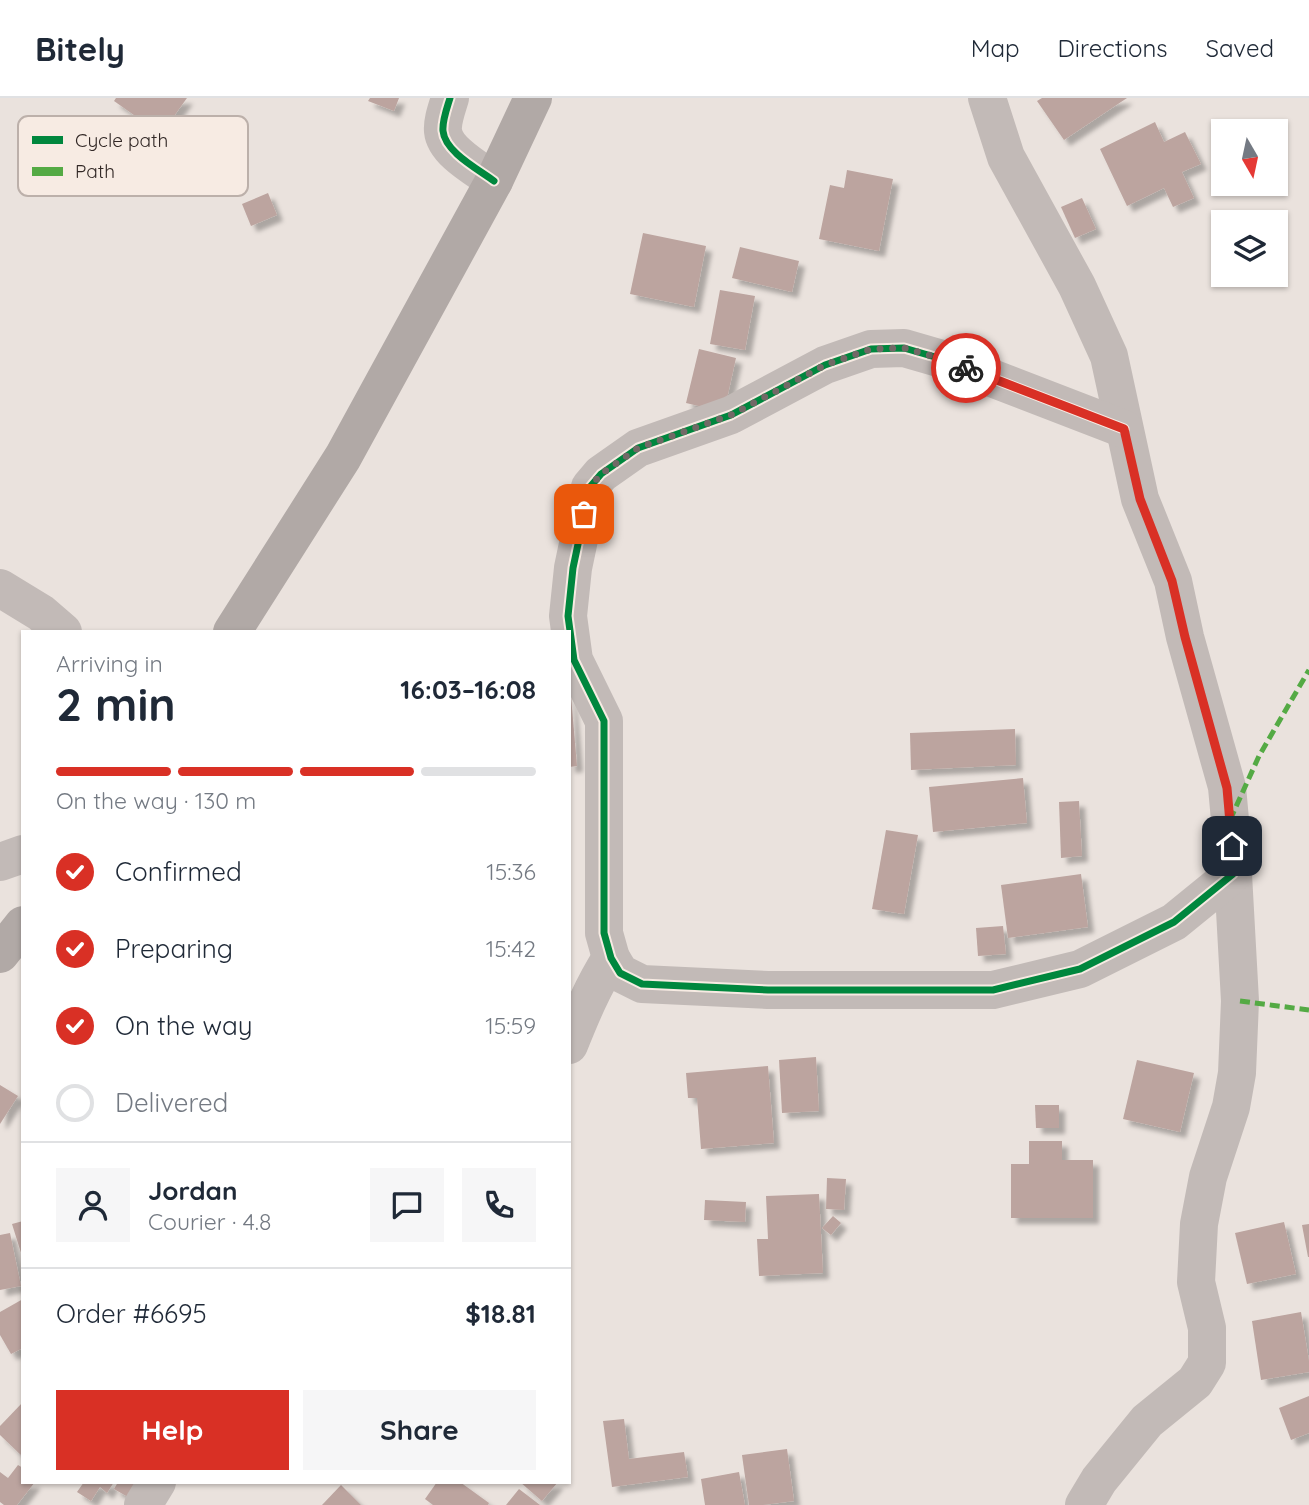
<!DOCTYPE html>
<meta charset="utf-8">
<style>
body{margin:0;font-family:Quicksand,sans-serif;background:#f6f6f7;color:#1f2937;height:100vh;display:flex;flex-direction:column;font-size:26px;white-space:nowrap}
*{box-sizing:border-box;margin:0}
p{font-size:23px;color:#747a83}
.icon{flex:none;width:38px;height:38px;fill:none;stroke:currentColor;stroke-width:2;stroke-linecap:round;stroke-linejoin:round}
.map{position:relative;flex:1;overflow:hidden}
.details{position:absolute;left:21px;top:532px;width:550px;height:854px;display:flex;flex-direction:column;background:#fff;border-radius:0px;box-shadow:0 2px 5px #0004}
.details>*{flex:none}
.needle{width:46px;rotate:171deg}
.controls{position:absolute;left:1211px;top:21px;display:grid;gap:14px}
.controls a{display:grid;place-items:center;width:77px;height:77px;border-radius:0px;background:#fff;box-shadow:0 2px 5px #0004;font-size:35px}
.pin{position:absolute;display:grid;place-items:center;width:60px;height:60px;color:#fff;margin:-30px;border-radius:14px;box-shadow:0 4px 10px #0006}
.courier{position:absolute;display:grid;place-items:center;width:70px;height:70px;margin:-35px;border:5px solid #d93025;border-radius:50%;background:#fff;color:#222;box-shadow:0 2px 9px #0007}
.headline em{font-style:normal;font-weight:800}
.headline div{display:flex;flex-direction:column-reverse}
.headline{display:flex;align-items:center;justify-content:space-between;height:119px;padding:0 35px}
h1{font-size:46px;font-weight:800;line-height:52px}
.bar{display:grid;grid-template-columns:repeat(4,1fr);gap:10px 7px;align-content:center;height:84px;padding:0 35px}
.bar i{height:9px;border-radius:5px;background:#e0e1e3}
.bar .current{background:#d93025}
.bar p{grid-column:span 4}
.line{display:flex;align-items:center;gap:18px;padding:0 35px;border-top:2px solid #e0e1e3}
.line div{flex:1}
.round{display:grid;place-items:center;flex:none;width:74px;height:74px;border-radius:0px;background:#f6f6f7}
ol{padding:0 35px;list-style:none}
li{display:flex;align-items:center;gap:21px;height:77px}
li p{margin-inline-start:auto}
li .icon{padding:7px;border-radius:50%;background:#d93025;color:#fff;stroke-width:4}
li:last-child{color:#747a83}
li i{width:38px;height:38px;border:4px solid #e0e1e3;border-radius:50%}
.action{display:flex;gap:14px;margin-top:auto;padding:14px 35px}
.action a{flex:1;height:80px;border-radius:0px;background:#d93025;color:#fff;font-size:28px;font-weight:800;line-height:80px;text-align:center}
.action a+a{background:#f6f6f7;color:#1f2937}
header{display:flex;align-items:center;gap:42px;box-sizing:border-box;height:98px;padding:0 35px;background:#fff;border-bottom:2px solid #e0e1e3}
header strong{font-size:33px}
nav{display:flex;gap:38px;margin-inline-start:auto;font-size:24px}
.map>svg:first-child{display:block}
</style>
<header>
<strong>Bitely</strong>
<nav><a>Map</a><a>Directions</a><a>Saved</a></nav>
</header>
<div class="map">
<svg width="1309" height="1407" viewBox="0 0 1309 1407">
<defs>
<filter id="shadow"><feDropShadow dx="6" dy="6" stdDeviation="2" flood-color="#0004"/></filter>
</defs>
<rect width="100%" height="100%" fill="#eae2dd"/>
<g fill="#bca49f" filter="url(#shadow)">
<path d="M116 0H187L161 36 114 3Z"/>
<path d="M370 0H399L394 13 368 3Z"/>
<path d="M1042 0H1127L1064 42 1037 3Z"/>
<path d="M1155 24 1164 44 1185 34 1201 66 1182 74 1194 100 1173 109 1164 90 1127 108 1100 51Z"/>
<path d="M1223 35V63L1215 37Z"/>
<path d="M847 72 893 81 879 153 819 141 830 87 844 90Z"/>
<path d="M268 95 277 117 251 128 242 106Z"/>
<path d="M1082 100 1096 131 1075 140 1061 109Z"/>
<path d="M643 135 706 148 694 209 630 196Z"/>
<path d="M740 149 799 163 792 194 732 180Z"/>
<path d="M720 192 755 198 745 252 710 246Z"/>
<path d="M699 251 736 260 724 314 686 305Z"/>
<path d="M569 598H571L577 668 569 669Z"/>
<path d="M1015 631 1016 667 911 672 910 635Z"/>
<path d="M1023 680 1027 725 933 734 929 689Z"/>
<path d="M1079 703 1082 758 1061 760 1059 704Z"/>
<path d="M886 732 918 737 904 816 872 811Z"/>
<path d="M1081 776 1088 829 1008 840 1001 787Z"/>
<path d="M1003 828 1006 856 978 858 976 830Z"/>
<path d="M816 959 819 1013 782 1015 779 962Z"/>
<path d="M1137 962 1194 975 1180 1034 1123 1021Z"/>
<path d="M768 968 774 1045 701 1051 697 1000H688L686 975Z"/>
<path d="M0 987 18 998 0 1026Z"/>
<path d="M1035 1007H1059V1030H1036Z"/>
<path d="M1029 1043H1062V1062H1093V1120H1011V1066H1029Z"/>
<path d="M827 1080 846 1081 844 1112 826 1111Z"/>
<path d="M819 1096 823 1175 759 1178 757 1141H768L766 1098Z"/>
<path d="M705 1102 746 1104 745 1124 704 1122Z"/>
<path d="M833 1118 841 1125 831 1137 822 1130Z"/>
<path d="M23 1123V1158H22L12 1126Z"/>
<path d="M1284 1124 1296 1176 1247 1186 1235 1135Z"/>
<path d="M1309 1126V1159H1308L1302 1127Z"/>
<path d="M10 1135 21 1188 0 1192V1137Z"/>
<path d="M23 1201V1250L11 1256 0 1237V1214Z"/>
<path d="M1301 1214 1309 1263V1274L1261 1282 1252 1223Z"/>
<path d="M1309 1298V1335L1291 1342 1279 1310Z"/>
<path d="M23 1304V1359L0 1337V1328Z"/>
<path d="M624 1321 629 1361 684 1354 688 1379 612 1389 603 1323Z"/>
<path d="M787 1351 794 1403 763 1407H749L742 1357Z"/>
<path d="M18 1367 23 1370V1384H35L17 1407H4L0 1404V1374L8 1380Z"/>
<path d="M739 1374 745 1407H705L701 1381Z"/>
<path d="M84 1384H114L107 1395 100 1389 91 1403 77 1394Z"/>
<path d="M118 1384H142L135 1403 114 1391Z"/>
<path d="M437 1384H460L489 1405 488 1407H433L425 1401Z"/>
<path d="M520 1384H558L542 1403Z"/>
<path d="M341 1387 361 1407H322Z"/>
<path d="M519 1391 540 1407H506Z"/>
</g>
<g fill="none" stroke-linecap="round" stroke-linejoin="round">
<g stroke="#c2bab7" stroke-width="38">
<path d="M450 0C447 10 442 23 443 33 445 54 478 71 494 83"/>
<path d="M987 0 1006 59 1077 188 1109 258 1140 401 1173 483 1185 539 1227 689 1230 722 1240 903 1237 975 1231 1009 1208 1079 1199 1126 1196 1184 1207 1230V1265L1195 1284 1147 1323 1099 1382 1084 1407"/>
<path d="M1124 331 942 261 904 250 871 251 825 267 731 317 638 350 601 376 590 389 573 470 568 518 574 562 604 623V835L611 860 620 875 642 886 768 892H993L1080 871 1174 824 1233 776"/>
<path d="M0 490 41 515 63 534"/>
<path d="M0 764 23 756"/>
<path d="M569 947C581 917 593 888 611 860"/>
<path d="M143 1407 157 1384"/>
</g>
<g stroke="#b1a9a6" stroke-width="38">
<path d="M232 534 343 359 494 83 533 0"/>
<path d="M0 856 23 827"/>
</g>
<g stroke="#54aa44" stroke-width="5" stroke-dasharray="10 5" stroke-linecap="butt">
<path d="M1230 722 1259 658 1309 572"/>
<path d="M1240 903 1309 912"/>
</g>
<g stroke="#f7ebe3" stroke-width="11">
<g id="cycleway">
<path d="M450 0C447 10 442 23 443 33 445 54 478 71 494 83"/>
<path d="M1124 331 942 261 904 250 871 251 825 267 731 317 638 350 601 376 590 389 573 470 568 518 574 562 604 623V835L611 860 620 875 642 886 768 892H993L1080 871 1174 824 1233 776"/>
</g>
</g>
<use href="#cycleway" stroke="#00873e" stroke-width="7"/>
</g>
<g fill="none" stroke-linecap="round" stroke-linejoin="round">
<path stroke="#726966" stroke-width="7" stroke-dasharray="0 12.6" d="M584 416 590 389 601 376 638 350 731 317 825 267 871 251 904 250 942 261 966 270"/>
<path stroke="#d93025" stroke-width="9" d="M966 270 1124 331 1140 401 1172 483 1185 539 1227 690 1232 748"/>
</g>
<rect x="18" y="18" width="230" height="80" rx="10" fill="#f7ebe3" stroke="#bcb0aa" stroke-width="2"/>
<rect x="32" y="38" width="31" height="8" fill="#00873e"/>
<rect x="32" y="69" width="31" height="9" fill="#54aa44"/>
<g font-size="19" fill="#322826">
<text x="75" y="49">Cycle path</text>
<text x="75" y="80">Path</text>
</g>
</svg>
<div class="controls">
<a><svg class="needle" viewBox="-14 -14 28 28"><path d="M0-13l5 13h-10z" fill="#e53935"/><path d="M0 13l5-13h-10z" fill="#747a83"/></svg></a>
<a><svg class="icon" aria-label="layers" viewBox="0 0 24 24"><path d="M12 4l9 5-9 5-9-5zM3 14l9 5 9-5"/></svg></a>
</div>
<div class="pin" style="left:584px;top:416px;background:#ea580c"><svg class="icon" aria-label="bag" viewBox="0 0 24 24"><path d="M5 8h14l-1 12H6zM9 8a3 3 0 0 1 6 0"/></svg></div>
<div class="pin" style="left:1232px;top:748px;background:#1f2937"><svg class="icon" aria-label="home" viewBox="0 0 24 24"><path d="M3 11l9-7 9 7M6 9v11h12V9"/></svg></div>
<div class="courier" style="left:966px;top:270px"><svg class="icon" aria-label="bike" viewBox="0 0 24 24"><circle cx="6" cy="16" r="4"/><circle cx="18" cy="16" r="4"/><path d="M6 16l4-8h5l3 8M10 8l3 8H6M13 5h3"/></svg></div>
<section class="details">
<div class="headline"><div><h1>2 min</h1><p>Arriving in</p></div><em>16:03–16:08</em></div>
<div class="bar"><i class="current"></i><i class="current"></i><i class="current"></i><i></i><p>On the way · 130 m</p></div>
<ol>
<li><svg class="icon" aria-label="check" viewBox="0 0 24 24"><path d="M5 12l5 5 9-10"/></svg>Confirmed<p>15:36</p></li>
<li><svg class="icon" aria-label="check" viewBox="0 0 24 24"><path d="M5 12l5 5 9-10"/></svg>Preparing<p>15:42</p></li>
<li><svg class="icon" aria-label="check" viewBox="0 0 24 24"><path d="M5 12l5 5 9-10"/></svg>On the way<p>15:59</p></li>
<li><i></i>Delivered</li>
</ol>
<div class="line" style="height:126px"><a class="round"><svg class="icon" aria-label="person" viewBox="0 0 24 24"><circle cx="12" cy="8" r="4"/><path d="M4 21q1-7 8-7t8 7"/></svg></a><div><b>Jordan</b><p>Courier · 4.8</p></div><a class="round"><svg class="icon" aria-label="chat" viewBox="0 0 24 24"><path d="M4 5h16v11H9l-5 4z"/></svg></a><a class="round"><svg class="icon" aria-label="phone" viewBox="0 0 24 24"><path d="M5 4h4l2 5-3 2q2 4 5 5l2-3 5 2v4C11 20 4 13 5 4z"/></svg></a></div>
<div class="line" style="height:91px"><div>Order #6695</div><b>$18.81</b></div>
<div class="action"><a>Help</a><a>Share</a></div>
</section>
</div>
